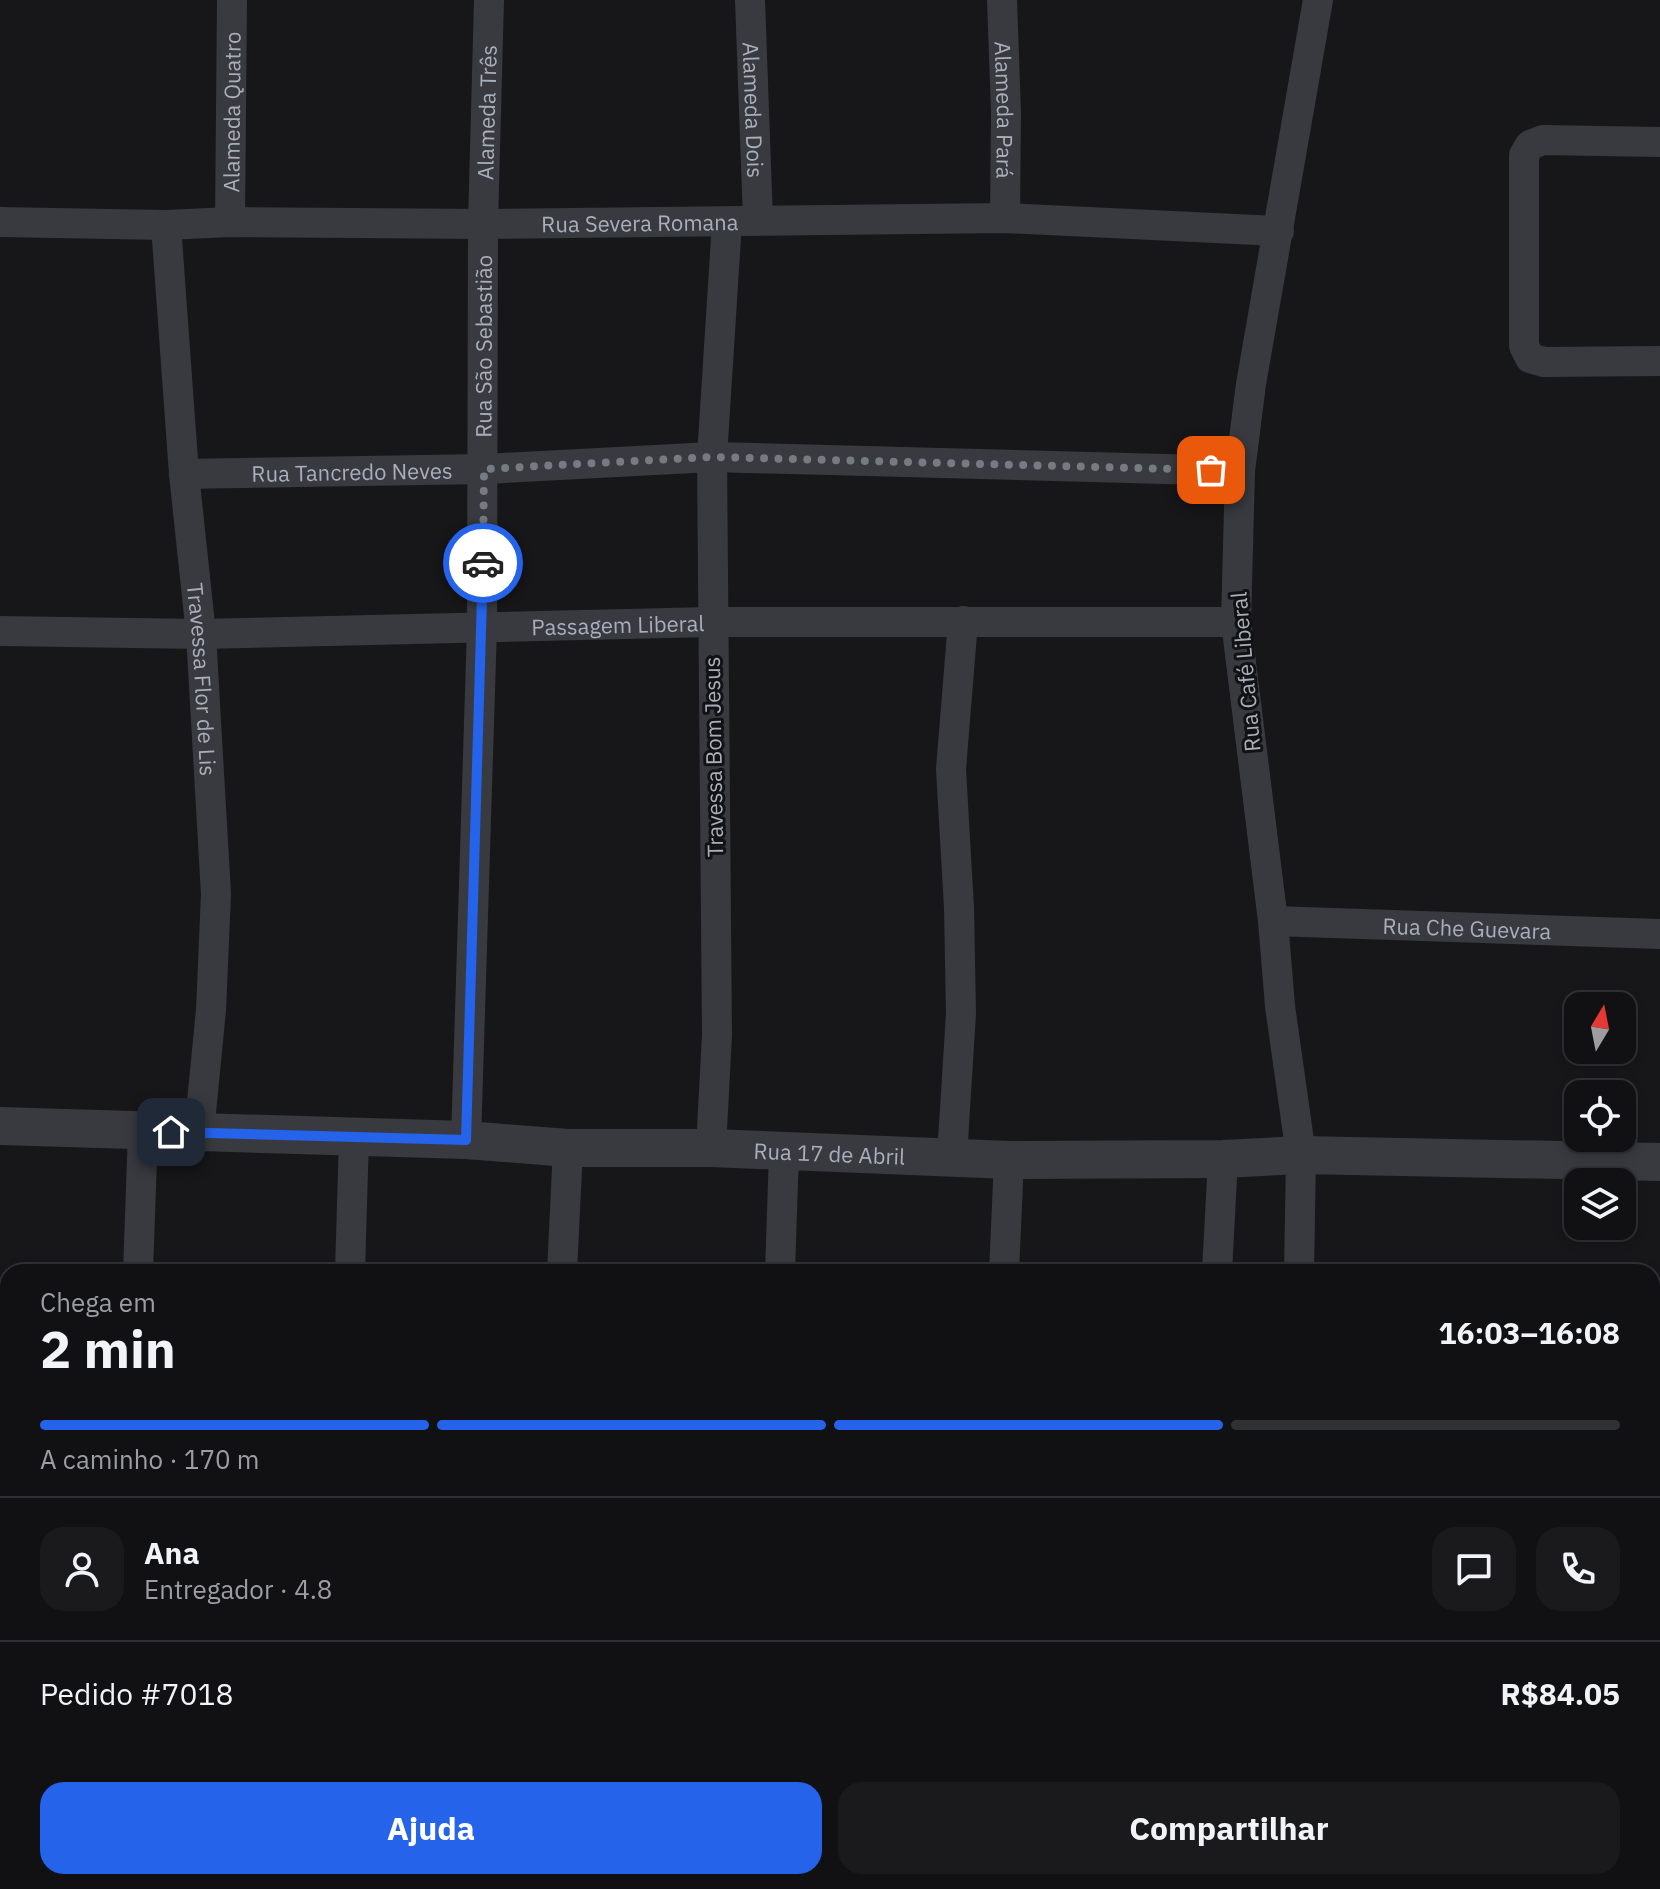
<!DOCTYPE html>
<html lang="pt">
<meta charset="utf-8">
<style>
body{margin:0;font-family:"IBM Plex Sans",sans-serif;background:#1a1a1d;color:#f1f3f6;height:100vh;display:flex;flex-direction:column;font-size:30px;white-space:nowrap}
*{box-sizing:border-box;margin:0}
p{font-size:26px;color:#9c9da0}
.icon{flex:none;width:44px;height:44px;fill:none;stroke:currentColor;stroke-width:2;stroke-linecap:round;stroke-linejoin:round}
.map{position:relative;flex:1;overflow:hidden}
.drawer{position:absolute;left:0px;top:1264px;width:1660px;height:626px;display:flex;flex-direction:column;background:#111114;border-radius:24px 24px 0 0;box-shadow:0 4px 12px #0003,0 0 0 2px #303134}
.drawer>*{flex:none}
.needle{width:52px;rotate:10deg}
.buttons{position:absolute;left:1564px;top:992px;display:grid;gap:16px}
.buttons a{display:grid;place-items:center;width:72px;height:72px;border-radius:16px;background:#111114;box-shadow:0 4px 12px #0003,0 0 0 2px #303134;font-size:40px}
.pin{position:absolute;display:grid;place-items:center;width:68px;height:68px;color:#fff;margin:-34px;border-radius:16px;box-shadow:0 4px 12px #0006}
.courier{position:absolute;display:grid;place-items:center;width:80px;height:80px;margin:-40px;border:6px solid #2563eb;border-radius:50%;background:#fff;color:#222;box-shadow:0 2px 10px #0007}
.headline em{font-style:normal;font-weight:700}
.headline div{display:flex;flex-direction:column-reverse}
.headline{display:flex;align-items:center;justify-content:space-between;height:136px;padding:0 40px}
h1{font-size:52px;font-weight:700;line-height:60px}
.bar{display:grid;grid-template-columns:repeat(4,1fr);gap:12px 8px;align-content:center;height:96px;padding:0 40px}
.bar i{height:10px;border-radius:6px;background:#303134}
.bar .selected{background:#2563eb}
.bar p{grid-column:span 4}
.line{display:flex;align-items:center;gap:20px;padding:0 40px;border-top:2px solid #303134}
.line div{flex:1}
.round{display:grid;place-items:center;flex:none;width:84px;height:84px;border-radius:24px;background:#1a1a1d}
.button{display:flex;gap:16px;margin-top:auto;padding:16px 40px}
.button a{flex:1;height:92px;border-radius:24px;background:#2563eb;color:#fff;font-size:32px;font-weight:700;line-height:92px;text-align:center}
.button a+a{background:#1a1a1d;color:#f1f3f6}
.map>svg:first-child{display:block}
</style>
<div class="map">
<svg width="1660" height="1889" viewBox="0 0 1660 1889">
<rect width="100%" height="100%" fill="#17171a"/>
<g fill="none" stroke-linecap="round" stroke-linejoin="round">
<path stroke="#383a3f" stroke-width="16" d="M1652 1289H1660"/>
<g stroke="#383a3f" stroke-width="30">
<path id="s1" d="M750 0 758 220"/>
<path id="s2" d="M1002 0 1006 112 1005 218"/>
<path d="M1660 142 1543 140 1530 145 1524 155V346L1530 358 1544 362 1660 361"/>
<path id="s3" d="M0 222 166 225 230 222 483 224 1005 218 1279 231"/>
<path id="s4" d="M230 222 232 0"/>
<path id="s5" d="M166 225 184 474 201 634 216 894 211 1010 199 1133"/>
<path id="s6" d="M184 474 484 469 712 457 1240 471"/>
<path id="s7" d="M0 631 201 634 711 622H1236"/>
<path id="s8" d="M1273 921 1660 934"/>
<path id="s9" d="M466 1140 482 627 483 224 489 0"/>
<path d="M711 1148 717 1035 712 457 727 222"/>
<path d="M952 1157 961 1013 959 908 951 769 963 621"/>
<path d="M138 1272 143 1131"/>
<path d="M350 1272 354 1137"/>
<path d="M562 1272 568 1148"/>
<path d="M780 1272 784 1153"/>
<path d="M1004 1272 1009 1160"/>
<path d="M1217 1272 1223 1159"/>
<path d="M1299 1272 1301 1155 1280 1006 1273 921 1236 622 1240 471 1251 384 1318 0"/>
<path d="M117 1889 118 1882"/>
<path d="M333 1889V1882"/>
<path d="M537 1889V1882"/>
<path d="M764 1889V1882"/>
<path d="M979 1889V1882"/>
<path d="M1185 1889V1882"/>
<path d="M1286 1889V1882"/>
</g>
<path stroke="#383a3f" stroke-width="38" id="s10" d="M0 1126 466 1140 568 1148H711L1009 1160 1223 1159 1301 1155 1660 1162"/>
</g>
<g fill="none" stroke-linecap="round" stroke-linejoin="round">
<path stroke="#767a82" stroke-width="8" stroke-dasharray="0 14.4" d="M483 563 484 469 712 457 1211 470"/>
<path stroke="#2563eb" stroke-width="10" d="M171 1132 466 1140 483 563"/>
</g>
<g text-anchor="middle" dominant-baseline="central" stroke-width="6" stroke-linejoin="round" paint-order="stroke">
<g font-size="22" fill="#a9afba" stroke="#121215">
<text stroke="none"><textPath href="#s2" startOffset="110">Alameda Pará</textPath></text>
<text stroke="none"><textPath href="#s1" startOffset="110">Alameda Dois</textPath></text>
<text stroke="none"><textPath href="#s4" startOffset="110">Alameda Quatro</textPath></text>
<text stroke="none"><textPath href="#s9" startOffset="1028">Alameda Três</textPath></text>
<text stroke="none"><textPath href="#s3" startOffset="640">Rua Severa Romana</textPath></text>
<text stroke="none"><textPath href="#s9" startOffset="794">Rua São Sebastião</textPath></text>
<text stroke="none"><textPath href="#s6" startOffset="168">Rua Tancredo Neves</textPath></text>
<text stroke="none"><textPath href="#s7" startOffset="618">Passagem Liberal</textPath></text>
<text transform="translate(1245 672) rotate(-95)">Rua Café Liberal</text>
<text stroke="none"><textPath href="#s5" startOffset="456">Travessa Flor de Lis</textPath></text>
<text transform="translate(713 757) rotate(-91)">Travessa Bom Jesus</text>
<text stroke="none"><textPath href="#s8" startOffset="194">Rua Che Guevara</textPath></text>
<text stroke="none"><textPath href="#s10" startOffset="830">Rua 17 de Abril</textPath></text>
</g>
</g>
</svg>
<div class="buttons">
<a><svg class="needle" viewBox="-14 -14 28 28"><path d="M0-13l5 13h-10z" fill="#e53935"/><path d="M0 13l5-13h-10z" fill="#9c9da0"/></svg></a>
<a><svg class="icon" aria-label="locate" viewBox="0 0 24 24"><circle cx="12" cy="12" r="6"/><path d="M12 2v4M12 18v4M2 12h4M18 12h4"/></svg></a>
<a><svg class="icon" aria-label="layers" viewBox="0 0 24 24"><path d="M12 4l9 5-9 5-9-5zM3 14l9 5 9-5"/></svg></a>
</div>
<div class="pin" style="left:1211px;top:470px;background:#ea580c"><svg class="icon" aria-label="bag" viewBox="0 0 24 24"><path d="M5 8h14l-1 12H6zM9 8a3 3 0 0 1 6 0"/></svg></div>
<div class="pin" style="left:171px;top:1132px;background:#1f2937"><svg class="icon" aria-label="home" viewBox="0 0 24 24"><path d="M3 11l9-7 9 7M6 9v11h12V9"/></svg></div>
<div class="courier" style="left:483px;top:563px"><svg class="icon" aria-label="car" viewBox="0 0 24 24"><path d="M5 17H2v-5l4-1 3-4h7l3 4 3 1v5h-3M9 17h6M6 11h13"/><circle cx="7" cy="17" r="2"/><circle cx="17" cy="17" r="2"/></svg></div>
<section class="drawer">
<div class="headline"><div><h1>2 min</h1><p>Chega em</p></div><em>16:03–16:08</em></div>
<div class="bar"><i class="selected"></i><i class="selected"></i><i class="selected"></i><i></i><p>A caminho · 170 m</p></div>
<div class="line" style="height:144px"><a class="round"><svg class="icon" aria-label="person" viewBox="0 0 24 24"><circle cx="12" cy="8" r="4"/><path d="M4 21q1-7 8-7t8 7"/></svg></a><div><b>Ana</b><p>Entregador · 4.8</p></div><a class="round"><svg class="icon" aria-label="chat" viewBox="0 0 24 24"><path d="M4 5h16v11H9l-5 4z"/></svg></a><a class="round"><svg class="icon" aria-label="phone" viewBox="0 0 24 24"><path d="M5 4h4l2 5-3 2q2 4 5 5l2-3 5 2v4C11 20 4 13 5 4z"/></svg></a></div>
<div class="line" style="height:104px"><div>Pedido #7018</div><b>R$84.05</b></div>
<div class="button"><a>Ajuda</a><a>Compartilhar</a></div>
</section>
</div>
